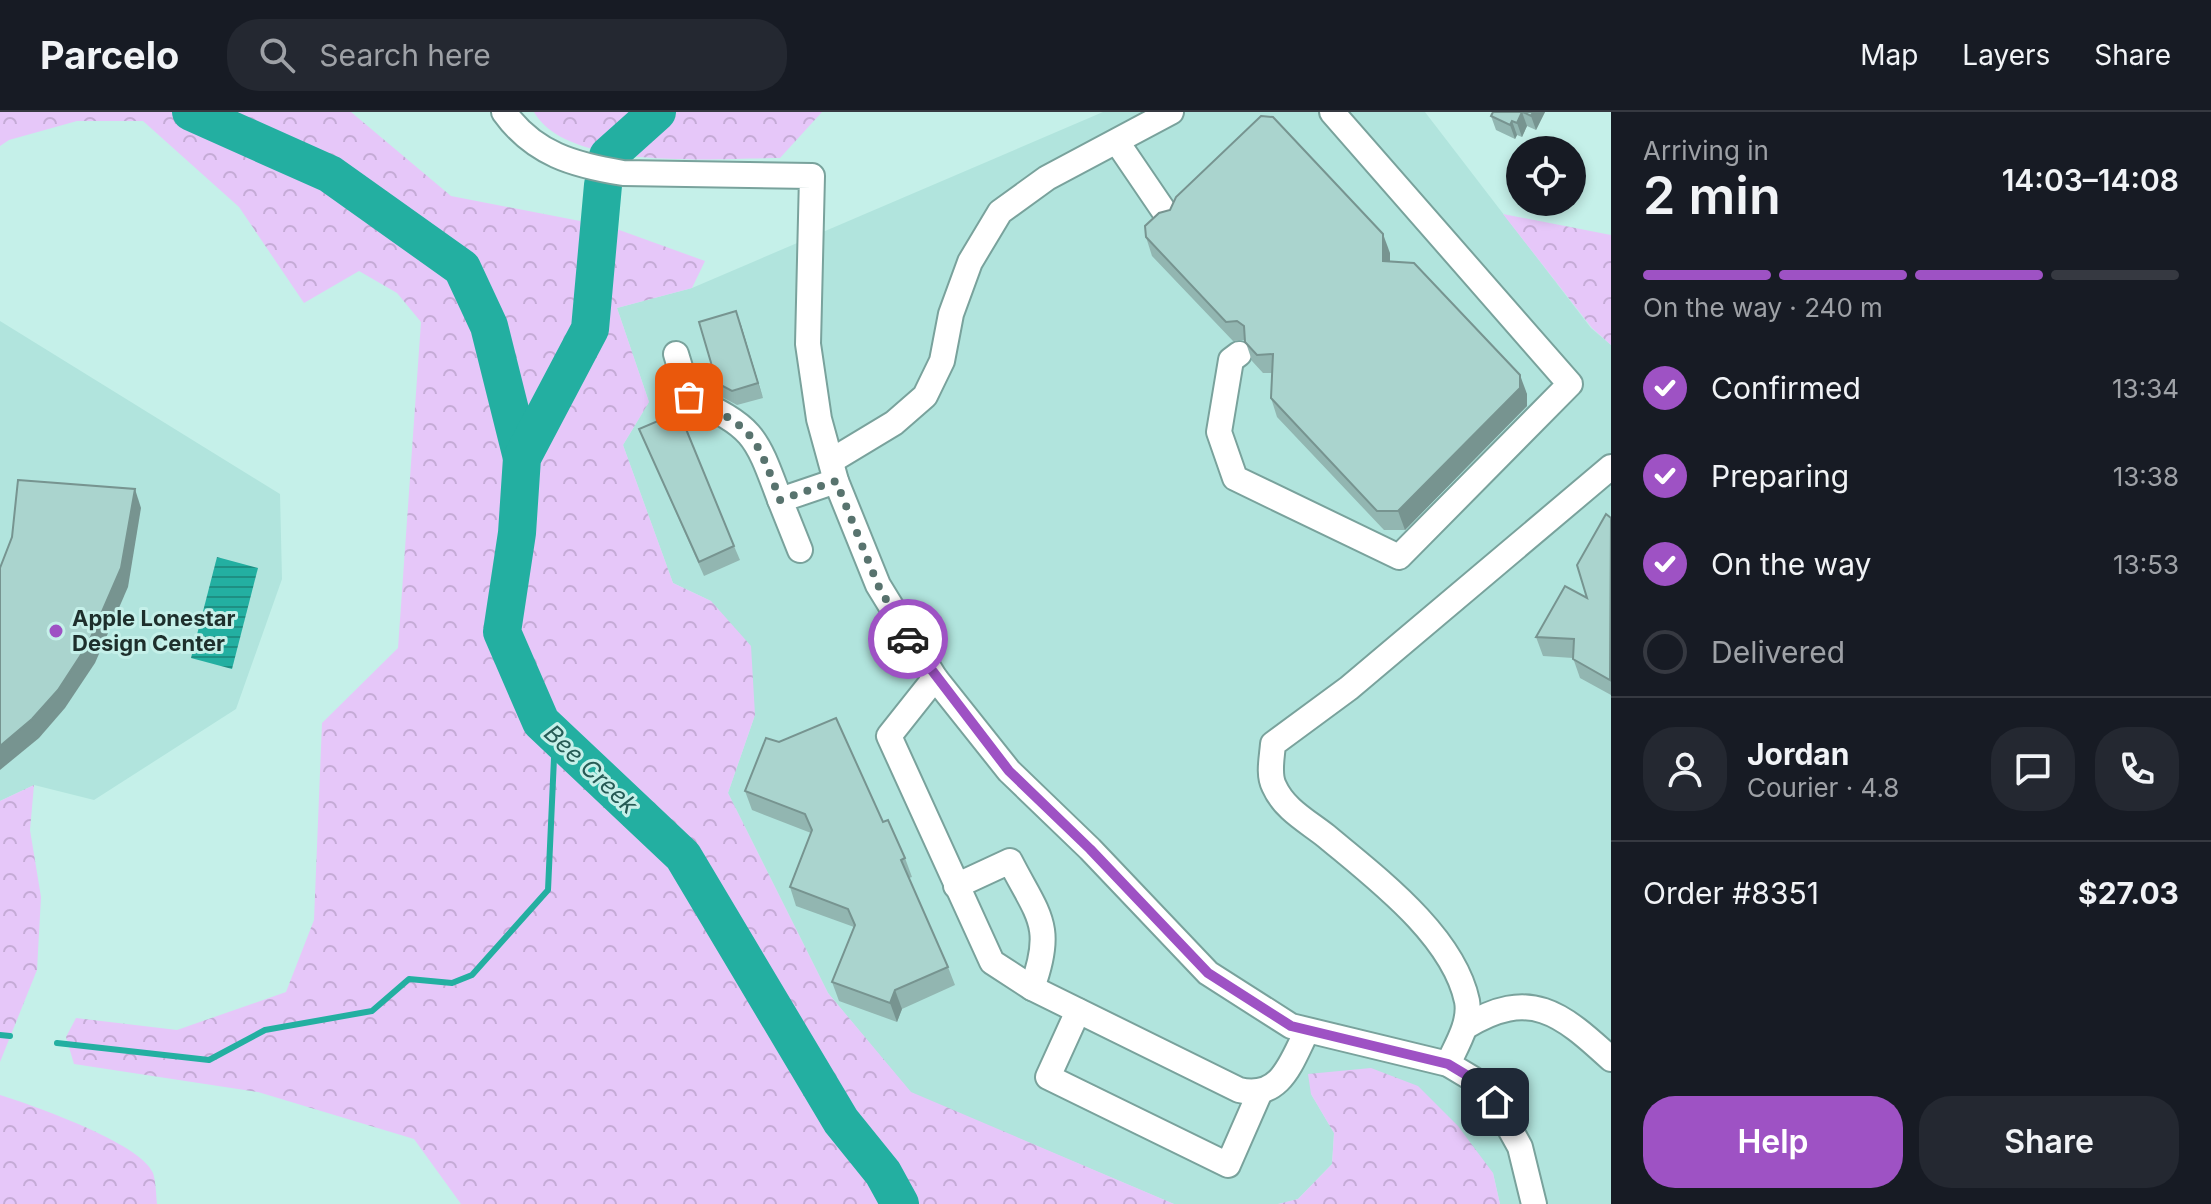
<!DOCTYPE html>
<meta charset="utf-8">
<style>
body{margin:0;font-family:Inter,sans-serif;background:#242831;color:#f1f3f6;height:100vh;display:flex;flex-direction:column;font-size:30px;white-space:nowrap}
*{box-sizing:border-box;margin:0}
p{font-size:26px;color:#9ea1a6}
.icon{flex:none;width:44px;height:44px;fill:none;stroke:currentColor;stroke-width:2;stroke-linecap:round;stroke-linejoin:round}
.map{position:relative;flex:1;overflow:hidden}
.details{display:flex;flex-direction:column;background:#171b24;width:600px}
.details>*{flex:none}
.buttons{position:absolute;left:1506px;top:24px;display:grid;gap:16px}
.buttons a{display:grid;place-items:center;width:80px;height:80px;border-radius:50%;background:#171b24;box-shadow:0 4px 12px #0003;font-size:40px}
.pin{position:absolute;display:grid;place-items:center;width:68px;height:68px;color:#fff;margin:-34px;border-radius:16px;box-shadow:0 4px 12px #0006}
.courier{position:absolute;display:grid;place-items:center;width:80px;height:80px;margin:-40px;border:6px solid #9e52c4;border-radius:50%;background:#fff;color:#222;box-shadow:0 2px 10px #0007}
.headline em{font-style:normal;font-weight:600}
.headline div{display:flex;flex-direction:column-reverse}
.headline{display:flex;align-items:center;justify-content:space-between;height:136px;padding:0 32px}
h1{font-size:52px;font-weight:600;line-height:60px}
.bar{display:grid;grid-template-columns:repeat(4,1fr);gap:12px 8px;align-content:center;height:96px;padding:0 32px}
.bar i{height:10px;border-radius:6px;background:#363941}
.bar .selected{background:#9e52c4}
.bar p{grid-column:span 4}
.line{display:flex;align-items:center;gap:20px;padding:0 32px;border-top:2px solid #363941}
.line div{flex:1}
.round{display:grid;place-items:center;flex:none;width:84px;height:84px;border-radius:32px;background:#242831}
ol{padding:0 32px;list-style:none}
li{display:flex;align-items:center;gap:24px;height:88px}
li p{margin-inline-start:auto}
li .icon{padding:8px;border-radius:50%;background:#9e52c4;color:#fff;stroke-width:4}
li:last-child{color:#9ea1a6}
li i{width:44px;height:44px;border:4px solid #363941;border-radius:50%}
.action{display:flex;gap:16px;margin-top:auto;padding:16px 32px}
.action a{flex:1;height:92px;border-radius:32px;background:#9e52c4;color:#fff;font-size:32px;font-weight:600;line-height:92px;text-align:center}
.action a+a{background:#242831;color:#f1f3f6}
header{display:flex;align-items:center;gap:48px;box-sizing:border-box;height:112px;padding:0 40px;background:#171b24;border-bottom:2px solid #363941}
header strong{font-size:38px}
nav{display:flex;gap:44px;margin-inline-start:auto;font-size:28px}
.search{width:560px;height:72px;background:#242831;display:flex;align-items:center;gap:20px;box-sizing:border-box;padding:0 28px;border-radius:32px;color:#9ea1a6;font-size:30px}
main{display:flex;flex:1;min-height:0}
.map>svg:first-child{display:block}
</style>
<header>
<strong>Parcelo</strong>
<div class="search"><svg class="icon" aria-label="search" viewBox="0 0 24 24"><circle cx="10" cy="10" r="6"/><path d="M15 15l6 6"/></svg>Search here</div>
<nav><a>Map</a><a>Layers</a><a>Share</a></nav>
</header>
<main>
<div class="map">
<svg width="1611" height="1092" viewBox="0 0 1611 1092">
<defs>
<pattern id="forest-crowns" width="20" height="18" patternUnits="userSpaceOnUse" patternTransform="scale(2)"><rect width="20" height="18" fill="#e6c7f9"/><path d="M2 6a3 3 0 1 1 6 0M12 15a3 3 0 1 1 6 0" fill="none" stroke="#c5abd6"/></pattern>
<pattern id="water-rules" width="6" height="5" patternUnits="userSpaceOnUse" patternTransform="scale(2)"><rect width="6" height="5" fill="#23afa1"/><path d="M0 2.5h6" fill="none" stroke="#1e8f83"/></pattern>
</defs>
<rect width="100%" height="100%" fill="#c5f0e9"/>
<g fill="#b1e4dd">
<path d="M1103 0H1425L1591 216 1611 233V1092H1500L1493 1061 1311 982 1334 1021 1332 1052 1298 1087 1278 1092H1174L911 981 828 881 728 681 755 603 711 489 673 471 623 333 649 290 617 196 692 176Z"/>
<path d="M0 209 280 382 282 467 236 597 94 688 34 673 0 689Z"/>
</g>
<g fill="url(#forest-crowns)">
<path d="M0 0H351L451 84 611 115 705 149 692 176 617 196 649 290 623 333 673 471 711 489 751 534 755 603 728 681 828 881 911 980 1174 1092H461L414 1027 258 980 74 952 66 925 76 906 177 918 286 880 314 808 322 611 398 536 421 210 397 181 359 159 304 191 239 95 143 9H77L9 28 0 34Z"/>
<path d="M534 0H822L780 46C719 46 568 60 534 0Z"/>
<path d="M1503 102 1611 123V233L1592 216Z"/>
<path d="M34 673 30 718 41 785 37 858 0 950V689Z"/>
<path d="M1371 956 1418 974 1458 1014 1493 1061 1500 1092H1278L1298 1087 1332 1052 1334 1021 1311 982 1308 962Z"/>
<path d="M0 983C32 993 141 1031 153 1061 156 1070 156 1083 157 1092H0Z"/>
</g>
<path fill="url(#water-rules)" d="M217 445 258 456 232 557 191 546Z"/>
<g fill="none" stroke-linecap="round" stroke-linejoin="round">
<g stroke="#23afa1" stroke-width="6">
<path d="M0 923 10 924"/>
<path d="M57 931 209 948 265 918 372 899 409 867 452 871 472 863 548 778 555 624"/>
</g>
<g stroke="#23afa1" stroke-width="38">
<path d="M191 0 330 62 462 156 489 214 522 346"/>
<path d="M608 44 657 0"/>
<path d="M603 73 590 217 522 346 517 421 502 520 541 610 683 744 841 1009 883 1061 900 1092"/>
</g>
<g stroke="#79a29c" stroke-width="28">
<g id="minor">
<path d="M504 0C534 42 574 53 623 61L812 64 808 232 819 307 836 369 878 473 935 566 1009 659 1090 737 1208 861 1291 914 1448 952 1473 967 1495 990 1520 1035 1534 1092"/>
<path d="M1117 30 1168 105"/>
<path d="M676 242 689 285C754 316 755 321 780 388"/>
<path d="M1239 242 1231 248 1219 320 1235 366 1399 445 1570 272 1332 0"/>
<path d="M831 349 894 311 925 284 942 249 951 202 970 150 1000 100 1047 66 1171 0"/>
<path d="M800 438 780 388 836 369"/>
<path d="M935 566 889 624 992 850 1032 876 1239 978C1281 988 1291 950 1307 919"/>
<path d="M956 774 1010 749C1038 804 1055 813 1032 876"/>
<path d="M1078 899 1048 965 1228 1053 1260 980"/>
<path d="M1465 915C1530 875 1561 901 1611 947"/>
<path d="M1448 952C1456 934 1471 911 1467 889 1453 823 1375 765 1326 724 1307 709 1284 697 1274 674 1268 662 1272 646 1273 632L1349 576 1611 355"/>
</g>
</g>
<use href="#minor" stroke="#fff" stroke-width="24"/>
</g>
<g fill="#92b6b1">
<path d="M1493 0H1545L1536 18 1527 14 1522 25 1517 23 1515 27 1496 18 1491 4Z"/>
<path d="M1170 98 1390 141V149L1527 282V294L1405 418H1384L1277 305 1271 286 1272 261H1263L1252 249 1245 228 1233 229 1152 144 1146 125Z"/>
<path d="M741 213 763 286 737 293 722 285 717 271Z"/>
<path d="M639 317 734 434 740 448 704 464Z"/>
<path d="M1611 406V583L1580 566 1573 546 1543 544 1536 525 1587 486Z"/>
<path d="M745 679 883 710 905 746 912 765 909 766 948 855 955 873 902 897 897 910 839 889 832 870 854 815 796 794 790 775 811 721 752 698Z"/>
</g>
<g fill="#779490">
<path d="M1522 0 1527 14 1522 25 1517 11Z"/>
<path d="M1533 0H1545L1536 18 1531 4Z"/>
<path d="M1512 9 1517 23 1515 27 1510 13Z"/>
<path d="M1383 122 1390 141V168L1383 149Z"/>
<path d="M736 199 741 213 763 286 758 271Z"/>
<path d="M1520 263 1527 282V294L1405 418 1398 399Z"/>
<path d="M135 377 141 396 128 475 95 551 65 596 39 626 0 658V634Z"/>
<path d="M895 878 902 897 897 910 890 891Z"/>
</g>
<g fill="#aad4ce" stroke="#779490" stroke-width="2">
<path d="M1493 0H1522L1517 11 1512 9 1510 13 1491 4Z"/>
<path d="M1523 0H1533L1531 4Z"/>
<path d="M1261 4 1273 5 1383 122V149L1414 151 1520 263V276L1398 399H1377L1271 286 1273 242 1257 243 1245 230 1244 214 1237 209 1226 210 1146 125 1145 114 1159 101 1170 98 1176 85Z"/>
<path d="M736 199 758 271 732 279 717 271 699 210Z"/>
<path d="M679 300 734 434 699 450 639 317Z"/>
<path d="M18 368 135 377 121 456 88 532 58 578 32 607 0 634V456L12 425Z"/>
<path d="M1606 402 1611 406 1610 568 1573 547 1574 527 1536 525 1565 474 1587 486 1577 453Z"/>
<path d="M836 606 883 710 888 708 905 746 901 748 948 855 895 878 890 891 832 870 855 813 848 797 790 775 812 718 805 702 745 679 766 626 779 630Z"/>
</g>
<g fill="none" stroke-linecap="round" stroke-linejoin="round">
<path stroke="#58736e" stroke-width="8" stroke-dasharray="0 14.4" d="M689 285C753 316 755 321 780 388L836 369 878 473 908 527"/>
<path stroke="#9e52c4" stroke-width="10" d="M908 527 1009 659 1090 737 1208 861 1291 914 1448 952 1473 967 1495 990"/>
</g>
<circle fill="#9e52c4" stroke="#c5f0e9" stroke-width="3" cx="56" cy="519" r="8"/>
<g text-anchor="middle" dominant-baseline="central" stroke-width="6" stroke-linejoin="round" paint-order="stroke">
<g font-size="22" font-weight="bold" fill="#1e2f2c" stroke="#c5f0e9" text-anchor="start">
<text x="72" y="506">Apple Lonestar<tspan x="72" dy="25">Design Center</tspan></text>
</g>
<g font-size="24" font-style="italic" fill="#265b55" stroke="#c5f0e9">
<text transform="translate(591 657) rotate(43)">Bee Creek</text>
</g>
</g>
</svg>
<div class="buttons">
<a><svg class="icon" aria-label="locate" viewBox="0 0 24 24"><circle cx="12" cy="12" r="6"/><path d="M12 2v4M12 18v4M2 12h4M18 12h4"/></svg></a>
</div>
<div class="pin" style="left:689px;top:285px;background:#ea580c"><svg class="icon" aria-label="bag" viewBox="0 0 24 24"><path d="M5 8h14l-1 12H6zM9 8a3 3 0 0 1 6 0"/></svg></div>
<div class="pin" style="left:1495px;top:990px;background:#1f2937"><svg class="icon" aria-label="home" viewBox="0 0 24 24"><path d="M3 11l9-7 9 7M6 9v11h12V9"/></svg></div>
<div class="courier" style="left:908px;top:527px"><svg class="icon" aria-label="car" viewBox="0 0 24 24"><path d="M5 17H2v-5l4-1 3-4h7l3 4 3 1v5h-3M9 17h6M6 11h13"/><circle cx="7" cy="17" r="2"/><circle cx="17" cy="17" r="2"/></svg></div>
</div>
<section class="details">
<div class="headline"><div><h1>2 min</h1><p>Arriving in</p></div><em>14:03–14:08</em></div>
<div class="bar"><i class="selected"></i><i class="selected"></i><i class="selected"></i><i></i><p>On the way · 240 m</p></div>
<ol>
<li><svg class="icon" aria-label="check" viewBox="0 0 24 24"><path d="M5 12l5 5 9-10"/></svg>Confirmed<p>13:34</p></li>
<li><svg class="icon" aria-label="check" viewBox="0 0 24 24"><path d="M5 12l5 5 9-10"/></svg>Preparing<p>13:38</p></li>
<li><svg class="icon" aria-label="check" viewBox="0 0 24 24"><path d="M5 12l5 5 9-10"/></svg>On the way<p>13:53</p></li>
<li><i></i>Delivered</li>
</ol>
<div class="line" style="height:144px"><a class="round"><svg class="icon" aria-label="person" viewBox="0 0 24 24"><circle cx="12" cy="8" r="4"/><path d="M4 21q1-7 8-7t8 7"/></svg></a><div><b>Jordan</b><p>Courier · 4.8</p></div><a class="round"><svg class="icon" aria-label="chat" viewBox="0 0 24 24"><path d="M4 5h16v11H9l-5 4z"/></svg></a><a class="round"><svg class="icon" aria-label="phone" viewBox="0 0 24 24"><path d="M5 4h4l2 5-3 2q2 4 5 5l2-3 5 2v4C11 20 4 13 5 4z"/></svg></a></div>
<div class="line" style="height:104px"><div>Order #8351</div><b>$27.03</b></div>
<div class="action"><a>Help</a><a>Share</a></div>
</section>
</main>
